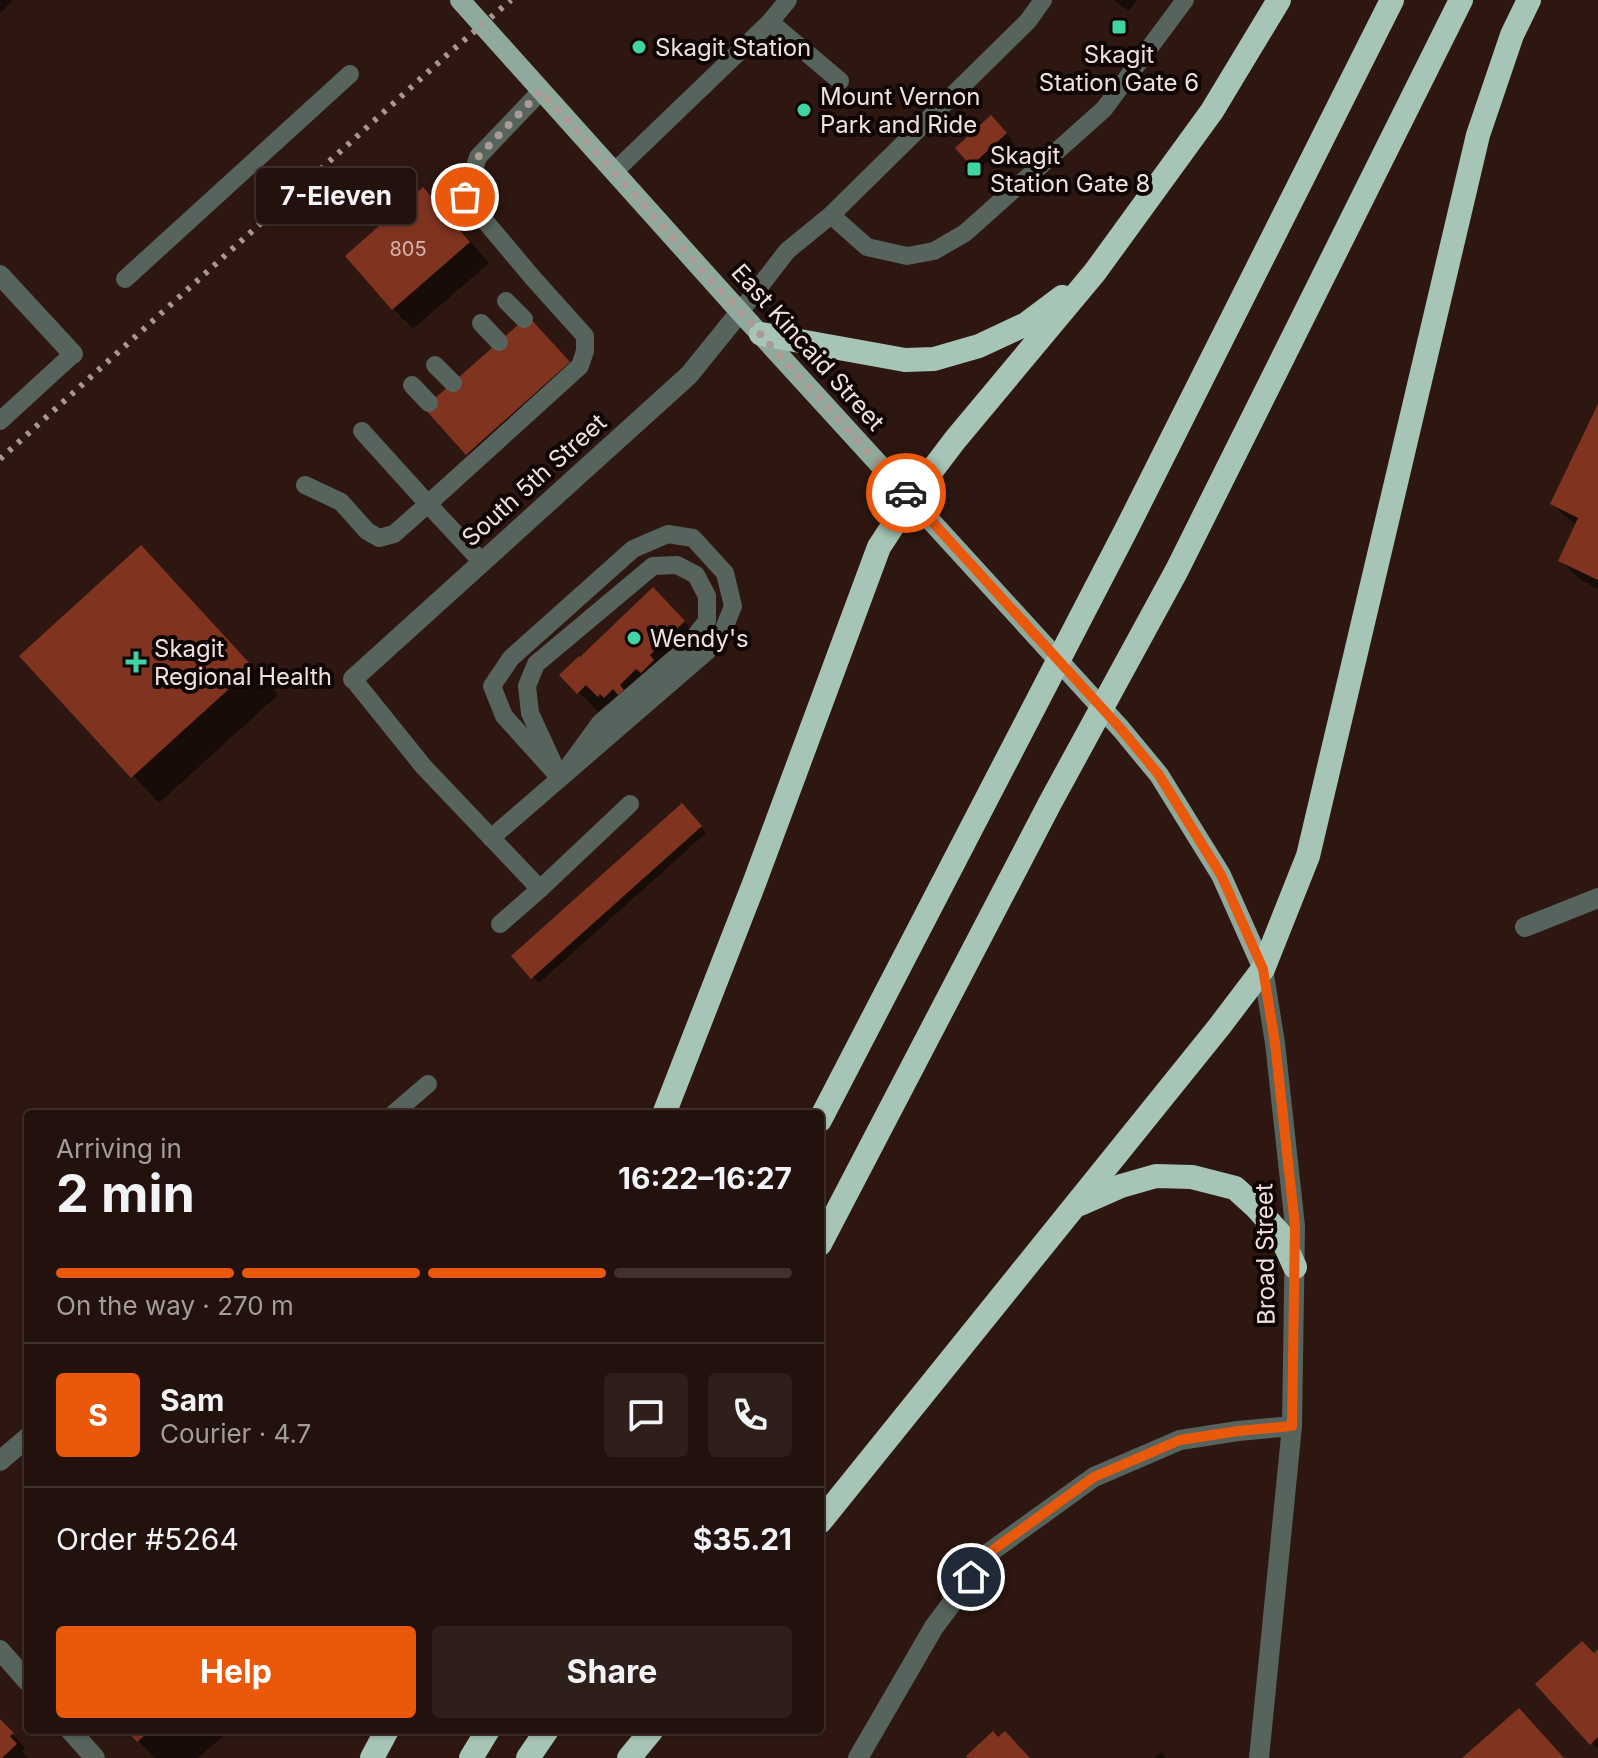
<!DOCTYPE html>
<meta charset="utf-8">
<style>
body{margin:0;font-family:Inter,sans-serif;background:#2e1f1a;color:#f1f3f6;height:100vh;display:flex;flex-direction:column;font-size:30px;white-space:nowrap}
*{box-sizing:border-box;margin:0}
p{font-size:26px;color:#a29d9d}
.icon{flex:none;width:44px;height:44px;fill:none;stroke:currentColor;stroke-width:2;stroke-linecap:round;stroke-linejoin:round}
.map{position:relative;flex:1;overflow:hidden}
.side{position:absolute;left:24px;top:1110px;width:800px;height:624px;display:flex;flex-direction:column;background:#22110c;border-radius:8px;box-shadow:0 2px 6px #0004,0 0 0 2px #3f312d}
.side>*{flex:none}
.pin{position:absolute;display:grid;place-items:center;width:68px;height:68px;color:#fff;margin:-34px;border:4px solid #fff;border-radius:50%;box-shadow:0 2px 8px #0007}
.courier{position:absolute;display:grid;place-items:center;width:80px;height:80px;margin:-40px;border:6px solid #ea580c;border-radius:50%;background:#fff;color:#222;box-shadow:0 2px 10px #0007}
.bubble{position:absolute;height:56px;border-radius:8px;background:#22110c;box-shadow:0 2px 6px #0004,0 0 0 2px #3f312d;font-size:26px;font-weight:700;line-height:56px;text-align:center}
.head em{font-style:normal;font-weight:700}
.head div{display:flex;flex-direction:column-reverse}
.head{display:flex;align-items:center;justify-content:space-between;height:136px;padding:0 32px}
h1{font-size:52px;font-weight:700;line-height:60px}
.bar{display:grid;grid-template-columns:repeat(4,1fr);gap:12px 8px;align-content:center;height:96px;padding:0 32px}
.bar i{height:10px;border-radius:6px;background:#3f312d}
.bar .on{background:#ea580c}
.bar p{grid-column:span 4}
.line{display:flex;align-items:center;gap:20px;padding:0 32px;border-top:2px solid #3f312d}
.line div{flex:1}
.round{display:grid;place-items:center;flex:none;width:84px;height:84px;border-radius:8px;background:#2e1f1a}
.button{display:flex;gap:16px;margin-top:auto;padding:16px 32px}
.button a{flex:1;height:92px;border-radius:8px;background:#ea580c;color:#fff;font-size:32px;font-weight:700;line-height:92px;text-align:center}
.button a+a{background:#2e1f1a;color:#f1f3f6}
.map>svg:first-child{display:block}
</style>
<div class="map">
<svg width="1598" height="1758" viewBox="0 0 1598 1758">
<rect width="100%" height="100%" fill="#2d1710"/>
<g fill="#0007">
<path d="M0 0H10L12 2 0 13Z"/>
<path d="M1114 0H1137L1129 11Z"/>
<path d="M991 117 1012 140 978 170 957 148Z"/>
<path d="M423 190 443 210 489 263 413 329 393 309Z"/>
<path d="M528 318 574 369 473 459 427 408Z"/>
<path d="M1598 409V589L1581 580 1560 560 1577 526 1552 504Z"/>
<path d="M168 574 278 695 159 803 22 656Z"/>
<path d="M653 590 704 642 668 676 619 715 607 703 598 712 562 675Z"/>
<path d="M682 806 706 833 539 983 514 956Z"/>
<path d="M1598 1651V1749L1538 1684Z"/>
<path d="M0 1721 25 1748 22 1751 28 1758H0Z"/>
<path d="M128 1730H230L198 1758H155Z"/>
<path d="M1161 1752 1167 1758H1155Z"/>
</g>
<g fill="#803420">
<path d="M991 115 1007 133 971 166 955 148Z"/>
<path d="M423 187 470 242 392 310 345 256Z"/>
<path d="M528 316 570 362 466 455 424 408Z"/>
<path d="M1598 404V580L1558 561 1578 518 1550 504Z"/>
<path d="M141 545 253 667 131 778 19 656Z"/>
<path d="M653 587 685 621 650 655 654 660 641 673 636 669 620 685 624 690 618 695 613 689 604 698 600 694 598 697 586 685 577 694 559 675 579 656 580 657Z"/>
<path d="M682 803 702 826 531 979 511 956Z"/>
<path d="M1582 1641 1594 1653 1598 1649V1737L1590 1745 1535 1684Z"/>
<path d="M1519 1708 1564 1758H1462Z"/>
<path d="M0 1719 14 1733 10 1736 17 1744 2 1758H0Z"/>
<path d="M126 1730H151L137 1742Z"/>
<path d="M993 1731 998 1737 1005 1731 1030 1758H968L966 1756Z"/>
</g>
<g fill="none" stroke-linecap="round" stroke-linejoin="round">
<g stroke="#57635d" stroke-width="18">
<path d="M770 22 840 81"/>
<path d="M615 171 770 22 788 0"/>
<path d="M831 215 867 247 907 256 934 251 965 233 1104 109 1185 0"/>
<path d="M125 279 350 74"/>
<path d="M506 301 524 319"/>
<path d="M740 312 787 251 831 215 1028 21 1043 0"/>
<path d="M481 323 499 342"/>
<path d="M435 365 453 383"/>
<path d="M412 385 429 403"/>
<path d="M0 421 73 354"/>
<path d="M305 485 341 502 367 531 379 538 394 534 428 504 362 431"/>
<path d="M482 562 428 504 580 366 585 351V336L532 277 465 197 478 157 541 91"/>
<path d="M677 565 696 575 707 596V621L683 651 600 723 560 778 530 713 527 686 536 664 653 566Z"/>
<path d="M353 679 423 766 540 889 630 804"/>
<path d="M491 838 719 641 733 606 725 573 693 538 668 534 633 549 511 658 492 686 504 716 560 778"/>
<path d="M500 924 540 889"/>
<path d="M393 1114 428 1084"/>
</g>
<g stroke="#57635d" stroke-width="20">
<path d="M0 275 73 354"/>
<path d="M353 679 689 375 740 312"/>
<path d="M1525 927 1598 898"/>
<path d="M0 1461 28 1437"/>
<path d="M0 1650 28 1682"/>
<path d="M70 1730 95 1758"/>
<path d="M858 1758 934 1627 990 1552 1094 1477 1180 1440 1238 1431 1292 1426"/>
</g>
<path stroke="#57635d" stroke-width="20" d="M1259 1758 1292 1426 1295 1226 1275 1043 1263 969"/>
<path stroke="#8fa99d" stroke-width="20" d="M460 0 740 312 1121 729 1159 775 1221 875 1263 969"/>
<g stroke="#a6c5b7" stroke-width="24">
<path d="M761 334 905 360 934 359 979 346 1026 324 1062 297"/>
<path d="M664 1114 755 881 879 547 911 498 955 440 1095 272 1212 111 1279 0"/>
<path d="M820 1120 1126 530 1392 0"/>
<path d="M1080 1204 1121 1186 1156 1176 1192 1177 1235 1188 1256 1207 1280 1234 1295 1267"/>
<path d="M820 1244 1050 803 1177 570 1461 0"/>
<path d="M820 1522 1219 1027 1263 969 1308 856 1478 135 1512 35 1529 0"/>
<path d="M372 1758 387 1730"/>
<path d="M471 1758 488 1730"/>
<path d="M528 1758 547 1730"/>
<path d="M629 1758 652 1730"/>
</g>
<path stroke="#aa9792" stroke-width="6" stroke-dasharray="4 8" stroke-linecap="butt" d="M0 459 448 54 511 0"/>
</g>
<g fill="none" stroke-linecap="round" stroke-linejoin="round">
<path stroke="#ac9a94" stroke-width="8" stroke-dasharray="0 14.4" d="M465 197 478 157 541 91 740 312 906 493"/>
<path stroke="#ea580c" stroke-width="10" d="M906 493 1121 729 1159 775 1221 875 1263 969 1275 1043 1295 1226 1292 1426 1238 1431 1180 1440 1094 1477 990 1552 971 1577"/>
</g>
<g fill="#40d4a2" stroke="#0f0504" stroke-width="3">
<rect x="1111" y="19" width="16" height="16" rx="4"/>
<circle cx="639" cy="47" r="8"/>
<circle cx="804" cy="110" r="8"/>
<rect x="966" y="161" width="16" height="16" rx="4"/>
<circle cx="634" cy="638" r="8"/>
<path d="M132 650h8v8h8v8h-8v8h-8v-8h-8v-8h8z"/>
</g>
<g text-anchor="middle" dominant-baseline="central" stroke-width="8" stroke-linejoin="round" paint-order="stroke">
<g font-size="20" fill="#d5b5ac">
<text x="408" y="249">805</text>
</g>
<g font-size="24" fill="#f1e0db" stroke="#0f0504" text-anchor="start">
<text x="655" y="47">Skagit Station</text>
<text x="1119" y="54" text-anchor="middle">Skagit<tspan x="1119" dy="28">Station Gate 6</tspan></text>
<text x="820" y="96">Mount Vernon<tspan x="820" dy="28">Park and Ride</tspan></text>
<text x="990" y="155">Skagit<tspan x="990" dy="28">Station Gate 8</tspan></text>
<text x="650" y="638">Wendy's</text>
<text x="154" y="648">Skagit<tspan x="154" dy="28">Regional Health</tspan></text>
</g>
<g font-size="24" fill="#f1e0db" stroke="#0f0504">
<text transform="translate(808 347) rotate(48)">East Kincaid Street</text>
<text transform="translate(534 480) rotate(-42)">South 5th Street</text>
<text transform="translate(1265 1254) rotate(-91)">Broad Street</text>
</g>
</g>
</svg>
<div class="pin" style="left:465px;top:197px;background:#ea580c"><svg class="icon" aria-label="bag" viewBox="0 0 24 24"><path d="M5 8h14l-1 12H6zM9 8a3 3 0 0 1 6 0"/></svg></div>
<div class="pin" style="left:971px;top:1577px;background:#1f2937"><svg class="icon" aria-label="home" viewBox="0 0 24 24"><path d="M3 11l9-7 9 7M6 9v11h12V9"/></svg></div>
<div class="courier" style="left:906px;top:493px"><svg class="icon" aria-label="car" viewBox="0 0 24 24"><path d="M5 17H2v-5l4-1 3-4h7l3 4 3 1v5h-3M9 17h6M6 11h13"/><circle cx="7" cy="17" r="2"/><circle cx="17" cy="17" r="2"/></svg></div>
<div class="bubble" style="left:256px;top:168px;width:160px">7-Eleven</div>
<section class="side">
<div class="head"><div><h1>2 min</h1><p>Arriving in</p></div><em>16:22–16:27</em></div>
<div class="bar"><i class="on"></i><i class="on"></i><i class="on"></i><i></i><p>On the way · 270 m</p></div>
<div class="line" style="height:144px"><b class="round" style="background:#ea580c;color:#fff">S</b><div><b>Sam</b><p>Courier · 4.7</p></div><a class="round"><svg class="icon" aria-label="chat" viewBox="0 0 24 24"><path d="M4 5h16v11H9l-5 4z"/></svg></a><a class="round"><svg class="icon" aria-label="phone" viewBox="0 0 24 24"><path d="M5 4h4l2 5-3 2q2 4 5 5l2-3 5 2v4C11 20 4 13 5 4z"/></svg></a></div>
<div class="line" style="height:104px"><div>Order #5264</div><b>$35.21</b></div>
<div class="button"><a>Help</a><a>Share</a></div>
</section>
</div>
